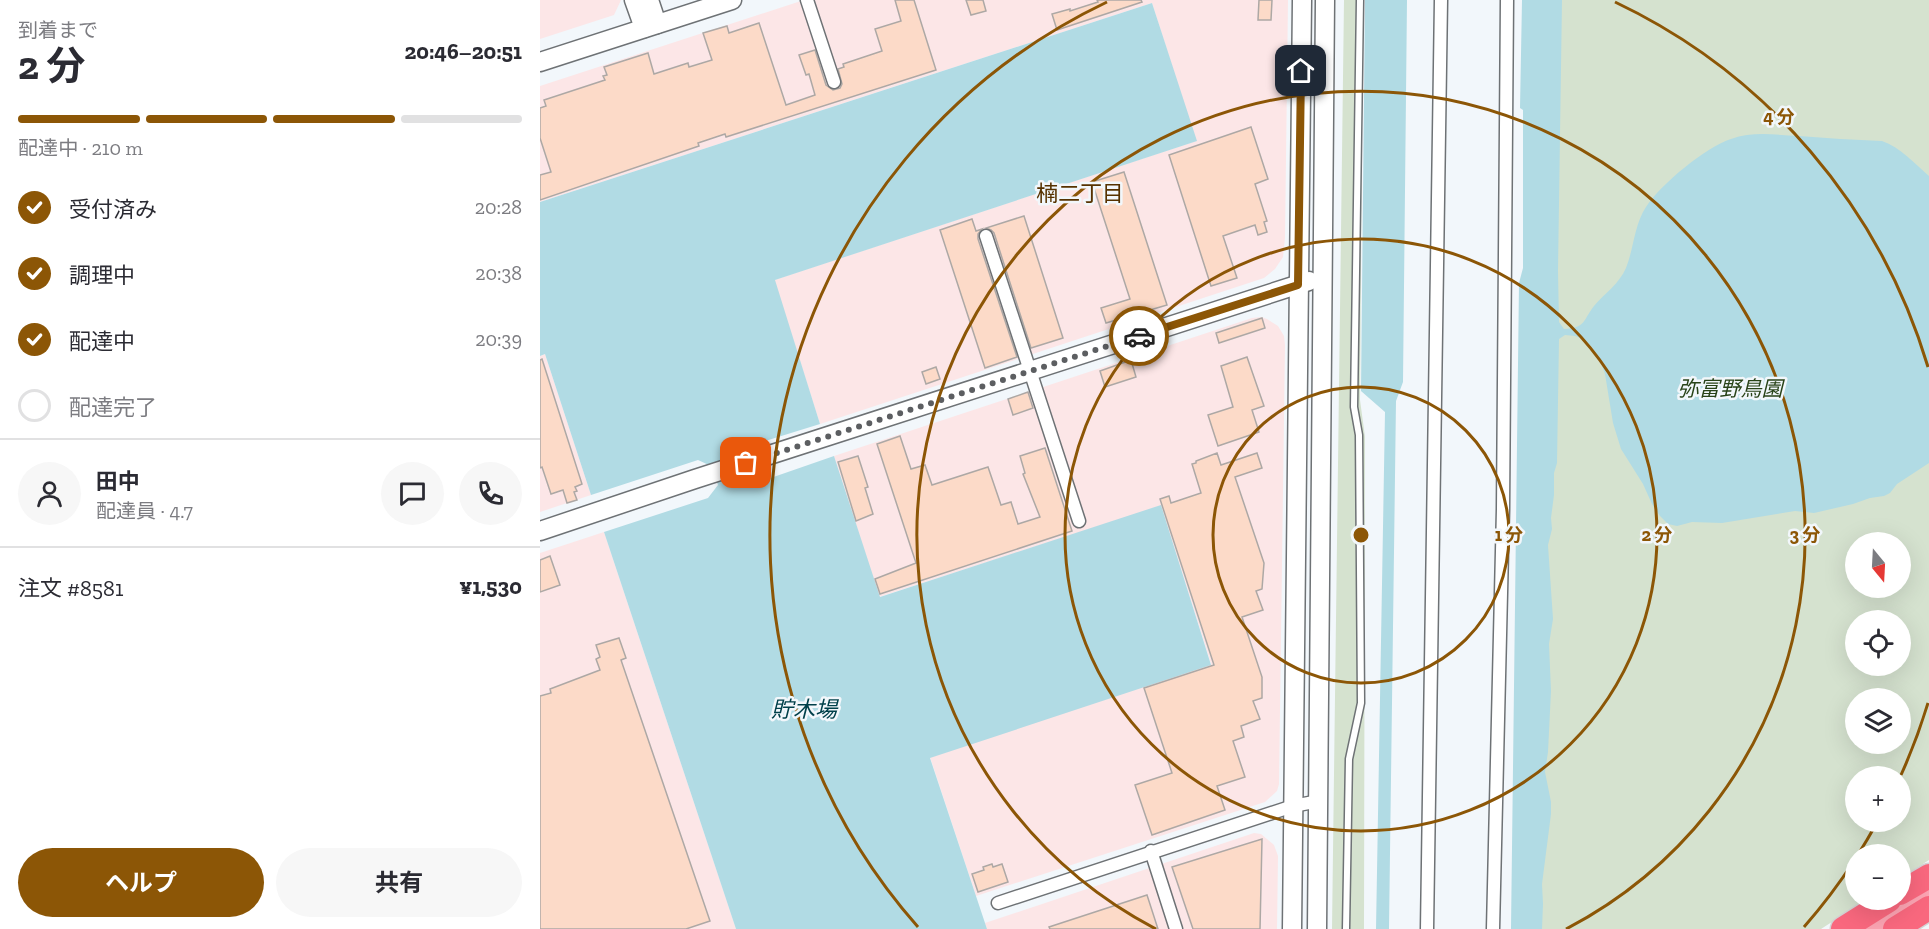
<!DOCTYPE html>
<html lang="ja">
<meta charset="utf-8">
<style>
body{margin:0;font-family:"Zilla Slab","Noto Sans JP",serif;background:#f7f7f7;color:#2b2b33;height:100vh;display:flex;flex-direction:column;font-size:22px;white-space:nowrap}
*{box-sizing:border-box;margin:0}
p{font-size:20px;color:#7c7c81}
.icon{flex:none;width:33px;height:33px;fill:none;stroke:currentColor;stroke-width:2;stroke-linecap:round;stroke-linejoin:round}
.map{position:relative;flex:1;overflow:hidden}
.drawer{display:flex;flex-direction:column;background:#fff;width:540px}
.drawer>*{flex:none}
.needle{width:39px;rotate:162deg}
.buttons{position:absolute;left:1305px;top:532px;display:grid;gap:12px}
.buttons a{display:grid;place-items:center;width:66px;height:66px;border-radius:50%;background:#fff;box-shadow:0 6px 24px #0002;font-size:30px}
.pin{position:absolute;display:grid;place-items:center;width:51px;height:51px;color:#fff;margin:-26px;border-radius:12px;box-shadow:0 3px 9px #0006}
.courier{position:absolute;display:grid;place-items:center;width:60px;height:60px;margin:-30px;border:4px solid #8c5606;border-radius:50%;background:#fff;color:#222;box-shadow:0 2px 8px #0007}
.head em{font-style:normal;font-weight:700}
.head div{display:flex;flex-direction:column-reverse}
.head{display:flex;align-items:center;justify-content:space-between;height:102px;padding:0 18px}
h1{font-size:39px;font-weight:700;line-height:45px}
.bar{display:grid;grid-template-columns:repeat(4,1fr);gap:9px 6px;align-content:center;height:72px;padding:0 18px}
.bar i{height:8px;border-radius:4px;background:#e1e1e2}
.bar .selected{background:#8c5606}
.bar p{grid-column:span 4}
.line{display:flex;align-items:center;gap:15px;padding:0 18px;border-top:2px solid #e1e1e2}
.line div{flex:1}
.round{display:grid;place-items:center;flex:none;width:63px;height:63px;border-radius:32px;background:#f7f7f7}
ol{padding:0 18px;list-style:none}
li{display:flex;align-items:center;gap:18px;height:66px}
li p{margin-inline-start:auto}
li .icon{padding:6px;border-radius:50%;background:#8c5606;color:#fff;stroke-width:4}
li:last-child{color:#7c7c81}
li i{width:33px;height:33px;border:3px solid #e1e1e2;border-radius:50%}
.primary-button{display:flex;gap:12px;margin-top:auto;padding:12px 18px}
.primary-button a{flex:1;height:69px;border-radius:36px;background:#8c5606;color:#fff;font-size:24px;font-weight:700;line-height:69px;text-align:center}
.primary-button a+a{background:#f7f7f7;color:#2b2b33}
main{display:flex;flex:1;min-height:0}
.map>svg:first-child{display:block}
</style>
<main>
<section class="drawer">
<div class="head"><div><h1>2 分</h1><p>到着まで</p></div><em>20:46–20:51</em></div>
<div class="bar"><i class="selected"></i><i class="selected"></i><i class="selected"></i><i></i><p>配達中 · 210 m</p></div>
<ol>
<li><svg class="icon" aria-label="check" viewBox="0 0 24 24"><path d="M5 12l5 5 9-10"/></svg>受付済み<p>20:28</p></li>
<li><svg class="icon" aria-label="check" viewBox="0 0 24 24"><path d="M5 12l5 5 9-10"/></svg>調理中<p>20:38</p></li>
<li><svg class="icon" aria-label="check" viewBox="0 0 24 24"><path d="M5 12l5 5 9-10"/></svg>配達中<p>20:39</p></li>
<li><i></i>配達完了</li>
</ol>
<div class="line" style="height:108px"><a class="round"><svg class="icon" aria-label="person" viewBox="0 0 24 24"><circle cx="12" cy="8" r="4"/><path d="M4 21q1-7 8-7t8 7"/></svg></a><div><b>田中</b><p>配達員 · 4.7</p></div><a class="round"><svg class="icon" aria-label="chat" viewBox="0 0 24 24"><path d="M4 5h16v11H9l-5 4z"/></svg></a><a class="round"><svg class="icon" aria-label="phone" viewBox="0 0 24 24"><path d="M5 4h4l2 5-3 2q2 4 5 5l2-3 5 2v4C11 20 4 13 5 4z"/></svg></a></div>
<div class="line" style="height:78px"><div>注文 #8581</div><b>¥1,530</b></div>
<div class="primary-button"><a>ヘルプ</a><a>共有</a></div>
</section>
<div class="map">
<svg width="1389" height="929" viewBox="0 0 1389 929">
<rect width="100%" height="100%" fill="#f2f7fb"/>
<g fill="#fce6e7">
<path d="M0 0H81L74 15 0 39Z"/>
<path d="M264 0H748L745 238 743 257 735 269 724 278 280 424 234 280 656 141 612 3 0 202V86Z"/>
<path d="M721 317 727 319 738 326 744 336 745 345 739 784 737 791 725 802 436 896 390 757 671 664 621 506 339 597 294 456 712 318Z"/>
<path d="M5 354 51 495 0 512V356Z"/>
<path d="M64 532 196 929H0V553Z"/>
<path d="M714 833 721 834 734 845 738 856 737 929H447L445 923Z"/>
</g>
<g fill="#d5e2cf" fill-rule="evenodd">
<path d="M804 0H823L820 400 825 437 824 929H792Z"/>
<path d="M996 0H1389V860L1361 878 1360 855H1316V900H1326L1281 929H983ZM1316 543H1360V588H1316ZM1316 621H1360V666H1316ZM1316 699H1360V744H1316ZM1316 777H1360V822H1316Z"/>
</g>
<g fill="#b1dbe4">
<path d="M825 0H867L863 382 856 401 849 929H836L845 412 821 391Z"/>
<path d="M982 0H1022L1018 271 1019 322 1024 329C1046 328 1043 320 1054 306 1065 293 1079 284 1086 268 1094 248 1094 225 1106 207 1121 184 1166 147 1191 139 1213 131 1236 135 1259 136 1287 138 1314 140 1342 141 1360 147 1375 164 1389 176V463L1357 484 1350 493 1344 496 1330 498 1313 504 1274 513 1255 511 1182 523 1152 522 1137 526 1128 524 1120 516 1112 504 1103 484 1081 449 1073 423 1065 374 1060 360 1051 346 1043 339 1035 336 1025 335 1019 339 1017 463 1014 473V495L1011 518 1012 529 1008 545 1013 619 1009 644 1011 691 1008 752 1005 772 1011 802V814L1002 884 1003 904 1002 929H971L979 283 983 268V110L980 108Z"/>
<path d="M612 3 657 141 235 280 280 424 199 449 194 458 201 477 213 484 294 456 340 597 621 505 671 665 390 758 447 929H196L64 532 168 498 178 485 171 466 158 460 51 495 5 354 0 356V202Z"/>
</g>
<g fill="#fcdac8" stroke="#ada8a5" stroke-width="1.5">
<path d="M355 0H374L396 70 186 137 185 134 158 143 159 146 0 200V175L11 172 0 138V108L6 106 4 100 65 80 63 76 67 75 64 67 108 53 114 74 148 63 149 67 172 60 163 33 187 26 189 33 219 23 246 105 275 95 269 74 266 75 259 55 275 50 286 85 293 90 300 88 302 84 298 69 304 67 303 64 342 51 335 29 361 21Z"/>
<path d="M426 0H443L446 11 431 15Z"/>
<path d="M557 0H601L602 2 517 30 512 14 530 9V11L558 2Z"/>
<path d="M719 0H732L731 20H718Z"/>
<path d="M711 127 728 179 715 184 727 221 724 222 727 232 718 235 715 225 683 236 697 278 671 286 629 155Z"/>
<path d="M584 172 627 305 566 323 561 308 590 299 552 182Z"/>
<path d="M484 216 523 338 491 348 454 233 451 230 446 228Z"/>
<path d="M432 219 436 231 442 229 438 234V239L477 357 445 368 400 230Z"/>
<path d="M722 318 725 328 679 343 676 333Z"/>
<path d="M707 357 724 406 712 410 719 432 678 446 668 415 693 407 681 366Z"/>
<path d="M2 359 42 484 35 487 37 491 34 492 37 500 27 503 23 490 11 494 2 467 0 468V360Z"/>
<path d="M591 360 596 377 565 387 560 371Z"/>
<path d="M396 367 400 379 386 384 382 372Z"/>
<path d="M488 392 493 408 473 415 468 399Z"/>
<path d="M360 436 371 469 385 465 392 485 448 467 461 505 471 502 478 524 500 517 483 474 485 473 480 456 505 448 532 531 340 594 335 579 376 563 337 444Z"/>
<path d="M677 453 681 465 717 453 722 468 695 477 724 563 722 589 716 591 723 610 702 617 722 677V698L713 701 720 719 701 726 704 737 693 741 705 777 677 786 685 810 612 835 595 785 632 773 604 688 674 665 620 499 629 496 631 503 661 493 652 464 656 463V461Z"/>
<path d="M318 456 328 487 325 488 333 514 316 521 298 462Z"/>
<path d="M10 556 20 585 0 592V560Z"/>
<path d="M79 638 86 658 81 660 170 921 146 929H0V696L11 693 10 689 60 670 56 659 60 657 56 645Z"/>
<path d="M722 839 720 929H653L632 867Z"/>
<path d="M452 864 453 867 462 864 468 882 438 892 432 874 444 870 443 867Z"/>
<path d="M607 895 618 929H510L509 927Z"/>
</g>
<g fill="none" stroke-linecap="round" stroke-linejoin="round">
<g stroke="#6e7275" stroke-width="9">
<path id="lane" d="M806 929 809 759 821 703 819 435 814 407 820 0"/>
</g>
<g stroke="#6e7275" stroke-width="15">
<g id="street">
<path d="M267 0 294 82"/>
<path d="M446 236 539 521"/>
<path d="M611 851 636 929"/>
<path d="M458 903 753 806 779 801"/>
<path d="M887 929 901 0"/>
<path d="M953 929 963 509 967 0"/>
</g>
</g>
<g stroke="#6e7275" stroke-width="21">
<g id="secondary">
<path d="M94 0 104 28"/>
<path d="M109 0 117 24"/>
<path d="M0 62 192 0"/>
<path d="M0 531 155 479 769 281"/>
<path d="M752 929 762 0"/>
<path d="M777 929 785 0"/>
</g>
</g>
<g stroke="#d3d3d4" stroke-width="22">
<path id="primary" d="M1331 929 1389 890"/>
</g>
<g stroke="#d3d3d4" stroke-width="27">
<g id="highway">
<path d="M1360 893 1389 876"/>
<path d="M1303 929 1349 900"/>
<path d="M1355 929 1389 908"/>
</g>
</g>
<use href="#lane" stroke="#fff" stroke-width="6"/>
<use href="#street" stroke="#fff" stroke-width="12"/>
<use href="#secondary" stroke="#fff" stroke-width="18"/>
<use href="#primary" stroke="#fba4b2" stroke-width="20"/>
<use href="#highway" stroke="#f9687e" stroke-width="24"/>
</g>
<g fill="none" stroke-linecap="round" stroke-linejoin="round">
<path stroke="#5c5e61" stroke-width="6" stroke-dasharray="0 10.8" d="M206 463 599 336"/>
<path stroke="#8c5606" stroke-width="8" d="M599 336 758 285 761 71"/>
</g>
<g fill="none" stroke="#8c5606" stroke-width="3">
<circle cx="821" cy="535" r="148"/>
<circle cx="821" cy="535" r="296"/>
<path d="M616 929A444 444 0 1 1 1026 929"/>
<path d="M1388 703A591 591 0 0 1 1361 775M1335 826A591 591 0 0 1 1319 853M1314 861A591 591 0 0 1 1264 927M378 927A591 591 0 0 1 567 2M1075 2A591 591 0 0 1 1388 367"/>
</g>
<g text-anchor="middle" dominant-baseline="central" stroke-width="5" stroke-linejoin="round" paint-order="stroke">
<g font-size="21" font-style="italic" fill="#284318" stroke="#f2f7fb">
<text x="1190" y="388">弥富野鳥園</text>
</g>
<g font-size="22" fill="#573200" stroke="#f2f7fb">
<text x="540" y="193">楠二丁目</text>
</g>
<g font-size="22" font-style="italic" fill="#00404a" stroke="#f2f7fb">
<text x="264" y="709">貯木場</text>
</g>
</g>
<circle cx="821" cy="535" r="9" fill="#8c5606" stroke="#f2f7fb" stroke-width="3"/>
<g font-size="18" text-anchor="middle" font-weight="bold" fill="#8c5606" stroke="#f2f7fb" stroke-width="5" stroke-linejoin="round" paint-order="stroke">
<text x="1239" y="123">4 分</text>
<text x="969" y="541">1 分</text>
<text x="1117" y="541">2 分</text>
<text x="1265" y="541">3 分</text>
</g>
</svg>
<div class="buttons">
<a><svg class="needle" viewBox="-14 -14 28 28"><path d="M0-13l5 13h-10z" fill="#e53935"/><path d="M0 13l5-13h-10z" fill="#7c7c81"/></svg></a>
<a><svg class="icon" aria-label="locate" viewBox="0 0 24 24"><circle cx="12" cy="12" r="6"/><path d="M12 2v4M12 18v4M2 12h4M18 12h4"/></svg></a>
<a><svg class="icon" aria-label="layers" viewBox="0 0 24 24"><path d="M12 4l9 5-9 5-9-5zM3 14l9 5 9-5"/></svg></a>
<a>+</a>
<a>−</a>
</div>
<div class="pin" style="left:206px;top:463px;background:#ea580c"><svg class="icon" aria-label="bag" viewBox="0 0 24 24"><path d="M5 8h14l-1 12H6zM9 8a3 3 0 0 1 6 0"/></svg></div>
<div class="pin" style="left:761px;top:71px;background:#1f2937"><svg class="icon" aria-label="home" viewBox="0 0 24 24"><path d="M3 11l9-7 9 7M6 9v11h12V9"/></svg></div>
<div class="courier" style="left:599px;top:336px"><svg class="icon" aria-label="car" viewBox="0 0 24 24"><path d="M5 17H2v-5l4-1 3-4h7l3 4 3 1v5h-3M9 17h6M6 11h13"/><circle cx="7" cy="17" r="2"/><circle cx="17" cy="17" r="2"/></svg></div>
</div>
</main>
